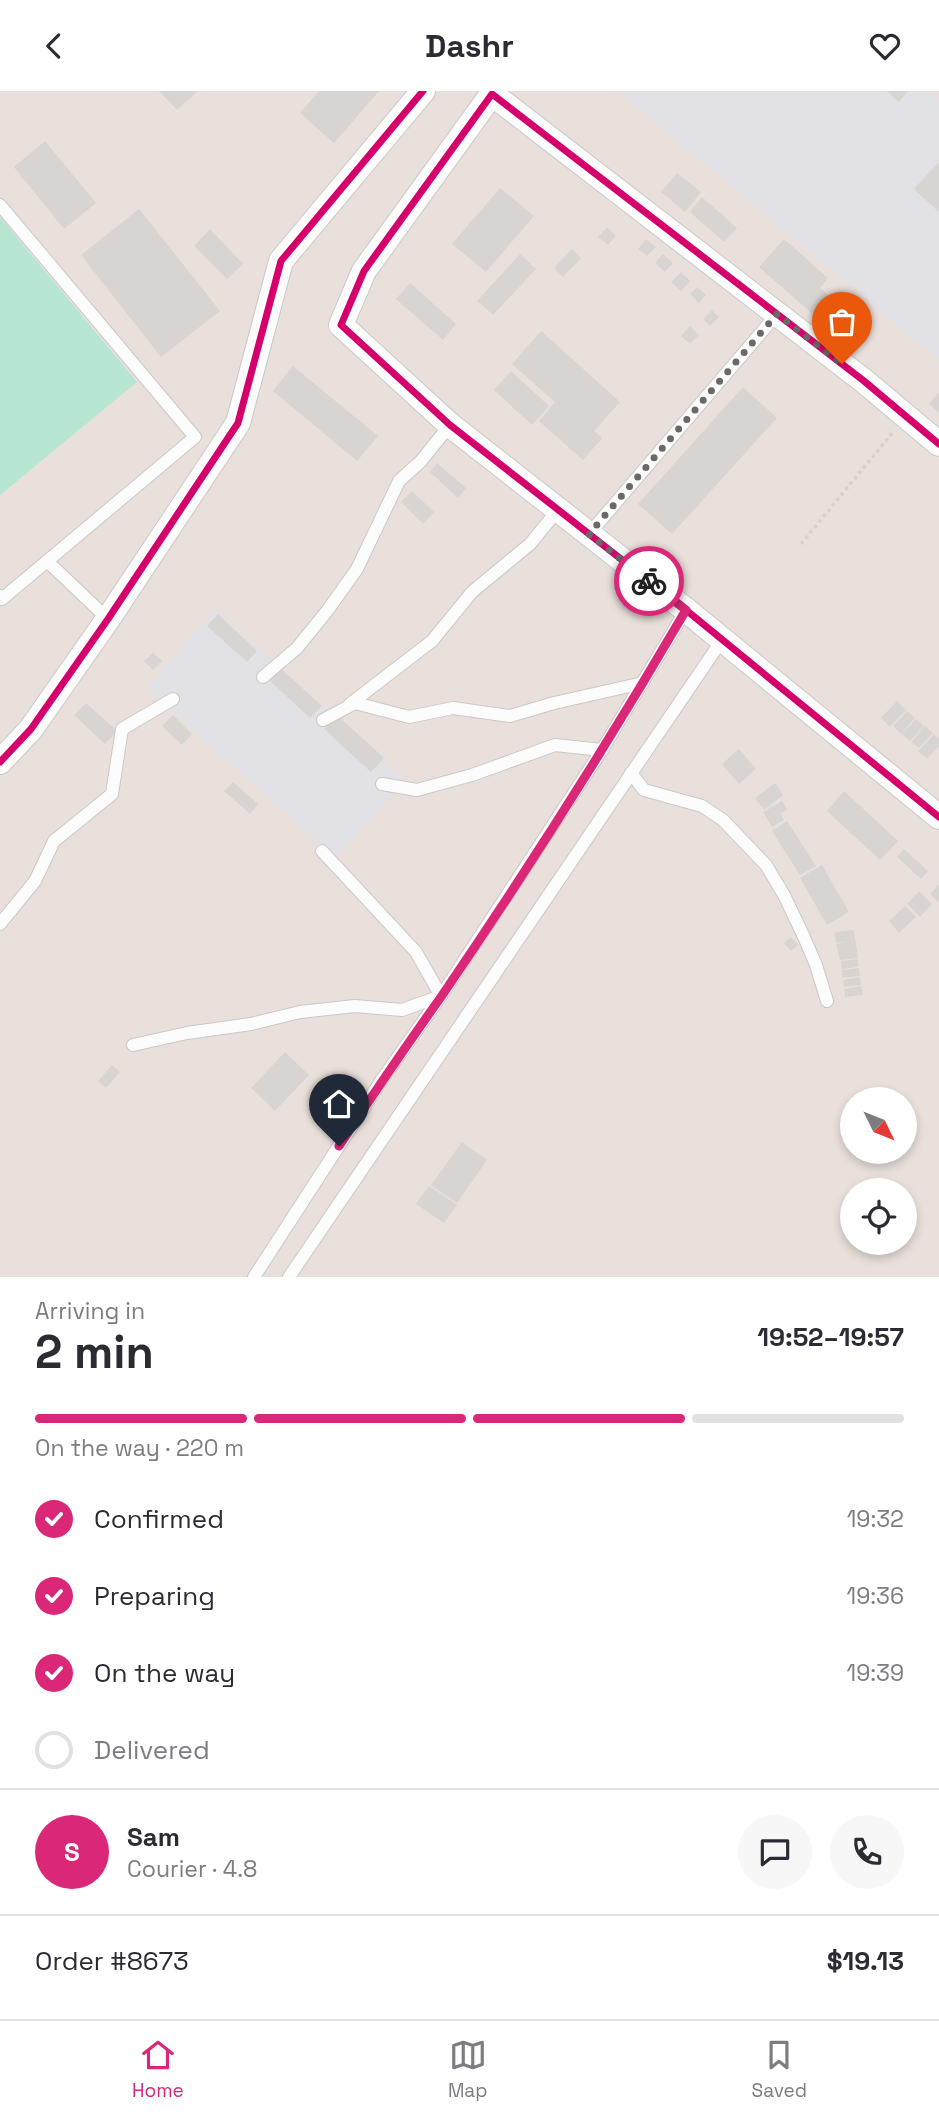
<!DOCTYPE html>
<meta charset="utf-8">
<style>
body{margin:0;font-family:"Space Grotesk",sans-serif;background:#f7f7f7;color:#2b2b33;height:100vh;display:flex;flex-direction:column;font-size:26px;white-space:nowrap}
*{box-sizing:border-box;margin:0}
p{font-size:23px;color:#7c7c81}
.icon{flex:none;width:38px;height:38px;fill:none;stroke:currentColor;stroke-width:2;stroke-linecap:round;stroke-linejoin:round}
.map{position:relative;height:1186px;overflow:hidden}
.drawer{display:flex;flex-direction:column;background:#fff;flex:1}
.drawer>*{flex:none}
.needle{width:46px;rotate:133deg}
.controls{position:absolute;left:840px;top:996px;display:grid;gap:14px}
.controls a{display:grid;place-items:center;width:77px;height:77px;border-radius:50%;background:#fff;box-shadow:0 4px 10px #0003;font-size:35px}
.pin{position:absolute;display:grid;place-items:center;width:60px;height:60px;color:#fff;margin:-72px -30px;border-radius:50% 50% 50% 0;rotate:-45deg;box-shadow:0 0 7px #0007}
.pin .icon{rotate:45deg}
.courier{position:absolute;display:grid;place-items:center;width:70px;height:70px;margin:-35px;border:5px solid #db2777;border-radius:50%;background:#fff;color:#222;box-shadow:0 2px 9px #0007}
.overview em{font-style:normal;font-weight:700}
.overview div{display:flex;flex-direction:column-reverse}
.overview{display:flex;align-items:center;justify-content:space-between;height:119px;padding:0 35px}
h1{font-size:46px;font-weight:700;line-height:52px}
.bar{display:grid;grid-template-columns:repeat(4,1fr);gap:10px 7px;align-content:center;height:84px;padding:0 35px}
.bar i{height:9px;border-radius:5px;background:#e1e1e2}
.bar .current{background:#db2777}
.bar p{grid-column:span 4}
.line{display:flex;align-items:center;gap:18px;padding:0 35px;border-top:2px solid #e1e1e2}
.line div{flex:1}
.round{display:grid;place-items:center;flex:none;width:74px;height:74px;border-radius:37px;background:#f7f7f7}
ol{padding:0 35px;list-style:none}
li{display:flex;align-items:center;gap:21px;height:77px}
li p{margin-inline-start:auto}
li .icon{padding:7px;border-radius:50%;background:#db2777;color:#fff;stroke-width:4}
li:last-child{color:#7c7c81}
li i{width:38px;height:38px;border:4px solid #e1e1e2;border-radius:50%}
header{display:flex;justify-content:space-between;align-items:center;height:91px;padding:0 35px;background:#fff;font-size:32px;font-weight:700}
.tabs{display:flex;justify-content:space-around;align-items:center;height:98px;border-top:2px solid #e1e1e2;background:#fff;font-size:19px;color:#7c7c81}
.tabs a{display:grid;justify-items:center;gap:4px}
.tabs .current{color:#db2777}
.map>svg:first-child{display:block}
</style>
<header><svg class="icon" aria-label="back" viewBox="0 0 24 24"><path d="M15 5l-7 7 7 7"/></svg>Dashr<svg class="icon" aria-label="heart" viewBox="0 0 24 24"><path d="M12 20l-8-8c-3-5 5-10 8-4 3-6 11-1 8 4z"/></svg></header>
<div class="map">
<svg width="939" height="1186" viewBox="0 0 939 1186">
<rect width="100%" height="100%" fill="#f0eeeb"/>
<path fill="#eae0db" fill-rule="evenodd" d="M0 0H939V1186H0ZM852 1008H905V1060H852ZM852 1099H905V1152H852Z"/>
<path fill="#b7e6d2" d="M0 126 137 291 0 404Z"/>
<g fill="#e2e1e5">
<path d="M618 0H929L939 8V269Z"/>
<path d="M215 518 405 689 335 767 146 596Z"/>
</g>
<g fill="#d7d4d2">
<path d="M159 0H198L177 19Z"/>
<path d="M319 0H379L334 52 300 22Z"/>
<path d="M887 0H908L899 11Z"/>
<path d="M45 50 96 112 64 138 14 76Z"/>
<path d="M939 71V121L914 98Z"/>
<path d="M677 82 701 101 685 121 661 101Z"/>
<path d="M500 97 534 125 486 181 452 153Z"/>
<path d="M702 106 737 137 724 151 690 121Z"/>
<path d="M139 118 220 220 161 266 81 164Z"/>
<path d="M607 136 616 145 608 154 598 146Z"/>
<path d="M210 138 243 173 227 188 194 155Z"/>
<path d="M646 148 656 156 647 165 638 158Z"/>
<path d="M784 148 828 187 820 197 831 206 815 225 759 176Z"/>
<path d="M572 158 581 167 563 186 554 177Z"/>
<path d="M520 163 536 178 493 224 477 210Z"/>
<path d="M663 163 673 172 665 181 655 172Z"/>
<path d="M681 181 690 190 681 200 671 191Z"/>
<path d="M410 192 456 233 443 249 396 208Z"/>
<path d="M697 196 706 204 699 212 690 203Z"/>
<path d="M712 219 719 226 710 235 703 228Z"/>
<path d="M690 235 699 244 690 253 681 245Z"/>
<path d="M541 240 620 311 594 340 602 347 583 369 539 330 555 311 512 273Z"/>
<path d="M293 275 378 345 357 370 273 300Z"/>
<path d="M511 280 549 315 532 334 494 299Z"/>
<path d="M743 296 777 327 672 443 638 413Z"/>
<path d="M939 301V322L929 313Z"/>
<path d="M437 372 466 397 458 407 430 381Z"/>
<path d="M412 400 434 421 423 433 401 411Z"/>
<path d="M218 523 257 560 247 571 207 535Z"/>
<path d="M153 562 162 570 153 579 144 570Z"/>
<path d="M278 575 322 615 310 627 267 587Z"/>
<path d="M897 610 906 619 890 636 881 627Z"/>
<path d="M86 612 117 640 105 653 74 624Z"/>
<path d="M907 620 915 627 901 643 893 635Z"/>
<path d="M173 624 192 643 182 654 162 635Z"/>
<path d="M337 624 384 667 371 681 324 638Z"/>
<path d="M916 628 924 635 910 650 902 643Z"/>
<path d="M925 635 933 642 919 657 911 651Z"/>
<path d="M934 643 939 648V655L927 668 918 660Z"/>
<path d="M739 658 756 678 739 693 722 673Z"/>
<path d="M233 691 258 713 250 723 224 700Z"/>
<path d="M775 692 783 704 764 719 755 707Z"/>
<path d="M844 700 898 750 880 769 827 720Z"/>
<path d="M782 710 787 718 780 723 784 729 772 736 763 721Z"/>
<path d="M787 730 816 775 800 784 772 740Z"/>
<path d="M904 758 928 780 921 788 897 766Z"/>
<path d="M822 774 849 821 827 834 800 787Z"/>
<path d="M939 793V812L930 803Z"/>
<path d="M919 800 932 813 920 826 907 813Z"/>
<path d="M905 815 916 826 899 842 889 830Z"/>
<path d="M854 839 858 867 840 869 836 853 850 850 836 852 835 841Z"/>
<path d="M791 846 798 854 791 860 784 852Z"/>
<path d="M858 868V876L842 878 841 870Z"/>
<path d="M859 877 860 885 842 887V879Z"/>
<path d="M860 886 861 894 844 896 843 889Z"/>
<path d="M861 895 863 904 845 906 844 898Z"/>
<path d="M285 961 309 984 275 1020 251 997Z"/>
<path d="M112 974 120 981 106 997 98 990Z"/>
<path d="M462 1051 487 1069 457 1112 431 1094Z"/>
<path d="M429 1095 457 1114 444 1132 416 1113Z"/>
</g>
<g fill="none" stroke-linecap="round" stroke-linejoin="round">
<g stroke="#c9c8c7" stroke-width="14">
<g id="service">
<path d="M0 114 195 346 2 508 0 505"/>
<path d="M589 443 777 223"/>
<path d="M47 470 108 528"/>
<path d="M263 586 297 557 327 520 357 478 399 390 421 370 450 334"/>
<path d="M350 613 432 550 472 501 530 453 558 419"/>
<path d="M323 629 355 612 409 626 453 617 510 625 554 612 643 592"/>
<path d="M631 682 644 699 702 715 723 729 766 774 784 804 804 846 816 874 827 910"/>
<path d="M382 693 417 699 472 684 555 654 602 659"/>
<path d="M0 833 35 790 54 750 112 703 122 638 173 608"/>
<path d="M133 954 187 942 251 933 300 921 355 915 402 919 441 905 416 861 322 760"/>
<path d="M254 1186 381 990 441 905 602 659 686 519"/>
<path d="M289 1186 722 549"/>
</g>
</g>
<g stroke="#c9c8c7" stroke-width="26">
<g id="minor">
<path d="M939 353 864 290 492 3 364 180 341 234 450 334 686 519 939 726"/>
<path d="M0 671 31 638 108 528 238 332 281 170 423 0"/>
</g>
</g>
<path stroke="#dccecd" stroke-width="3.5" stroke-dasharray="3.5 3.5" stroke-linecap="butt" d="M801 453 893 341"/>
<use href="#service" stroke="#fdfcfc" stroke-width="12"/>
<use href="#minor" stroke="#fdfcfc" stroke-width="24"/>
<g stroke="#fff" stroke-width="11">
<g id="cycleway">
<path d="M939 353 864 290 492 3 364 180 341 234 450 334 686 519 939 726"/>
<path d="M0 671 31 638 108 528 238 332 281 170 423 0"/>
</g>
</g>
<use href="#cycleway" stroke="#d6006c" stroke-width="7"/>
</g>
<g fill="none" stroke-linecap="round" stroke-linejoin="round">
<path stroke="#6a6968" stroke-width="7" stroke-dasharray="0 12.6" d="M649 490 589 443 777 223 842 273"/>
<path stroke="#db2777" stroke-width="9" d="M339 1055C372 1005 406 955 441 906 527 780 609 651 686 519L649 490"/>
</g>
</svg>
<div class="controls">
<a><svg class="needle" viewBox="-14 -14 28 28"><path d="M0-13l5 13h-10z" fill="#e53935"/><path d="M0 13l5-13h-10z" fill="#7c7c81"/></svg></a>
<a><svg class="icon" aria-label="locate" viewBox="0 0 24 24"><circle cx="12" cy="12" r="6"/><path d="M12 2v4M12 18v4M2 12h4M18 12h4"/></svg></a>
</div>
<div class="pin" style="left:842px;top:273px;background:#ea580c"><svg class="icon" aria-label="bag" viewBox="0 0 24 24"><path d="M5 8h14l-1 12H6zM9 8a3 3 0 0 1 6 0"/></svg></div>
<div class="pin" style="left:339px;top:1055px;background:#1f2937"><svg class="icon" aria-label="home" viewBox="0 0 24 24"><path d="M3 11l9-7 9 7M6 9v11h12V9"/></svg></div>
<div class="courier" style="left:649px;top:490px"><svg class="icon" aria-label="bike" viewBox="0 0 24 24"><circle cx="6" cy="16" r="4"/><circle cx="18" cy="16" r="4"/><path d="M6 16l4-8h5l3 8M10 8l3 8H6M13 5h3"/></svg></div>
</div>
<section class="drawer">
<div class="overview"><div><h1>2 min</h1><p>Arriving in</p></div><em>19:52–19:57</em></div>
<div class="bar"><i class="current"></i><i class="current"></i><i class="current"></i><i></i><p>On the way · 220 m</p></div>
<ol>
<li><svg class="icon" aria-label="check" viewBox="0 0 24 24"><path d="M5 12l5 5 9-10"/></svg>Confirmed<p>19:32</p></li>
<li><svg class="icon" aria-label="check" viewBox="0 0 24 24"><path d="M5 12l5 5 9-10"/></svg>Preparing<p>19:36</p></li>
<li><svg class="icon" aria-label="check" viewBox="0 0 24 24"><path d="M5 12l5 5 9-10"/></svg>On the way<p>19:39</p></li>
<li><i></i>Delivered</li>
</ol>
<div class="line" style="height:126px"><b class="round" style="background:#db2777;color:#fff">S</b><div><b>Sam</b><p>Courier · 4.8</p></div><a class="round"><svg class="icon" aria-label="chat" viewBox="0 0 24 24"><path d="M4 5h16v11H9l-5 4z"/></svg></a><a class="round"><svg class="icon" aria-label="phone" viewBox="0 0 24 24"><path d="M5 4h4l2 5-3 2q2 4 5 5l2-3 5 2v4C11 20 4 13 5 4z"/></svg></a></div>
<div class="line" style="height:91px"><div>Order #8673</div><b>$19.13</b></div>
</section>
<nav class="tabs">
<a class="current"><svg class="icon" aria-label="home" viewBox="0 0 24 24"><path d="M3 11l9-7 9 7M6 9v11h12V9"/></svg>Home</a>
<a><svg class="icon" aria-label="map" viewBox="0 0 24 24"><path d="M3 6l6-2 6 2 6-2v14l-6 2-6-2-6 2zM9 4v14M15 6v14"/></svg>Map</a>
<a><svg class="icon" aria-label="saved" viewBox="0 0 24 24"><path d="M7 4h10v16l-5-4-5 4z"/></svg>Saved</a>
</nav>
